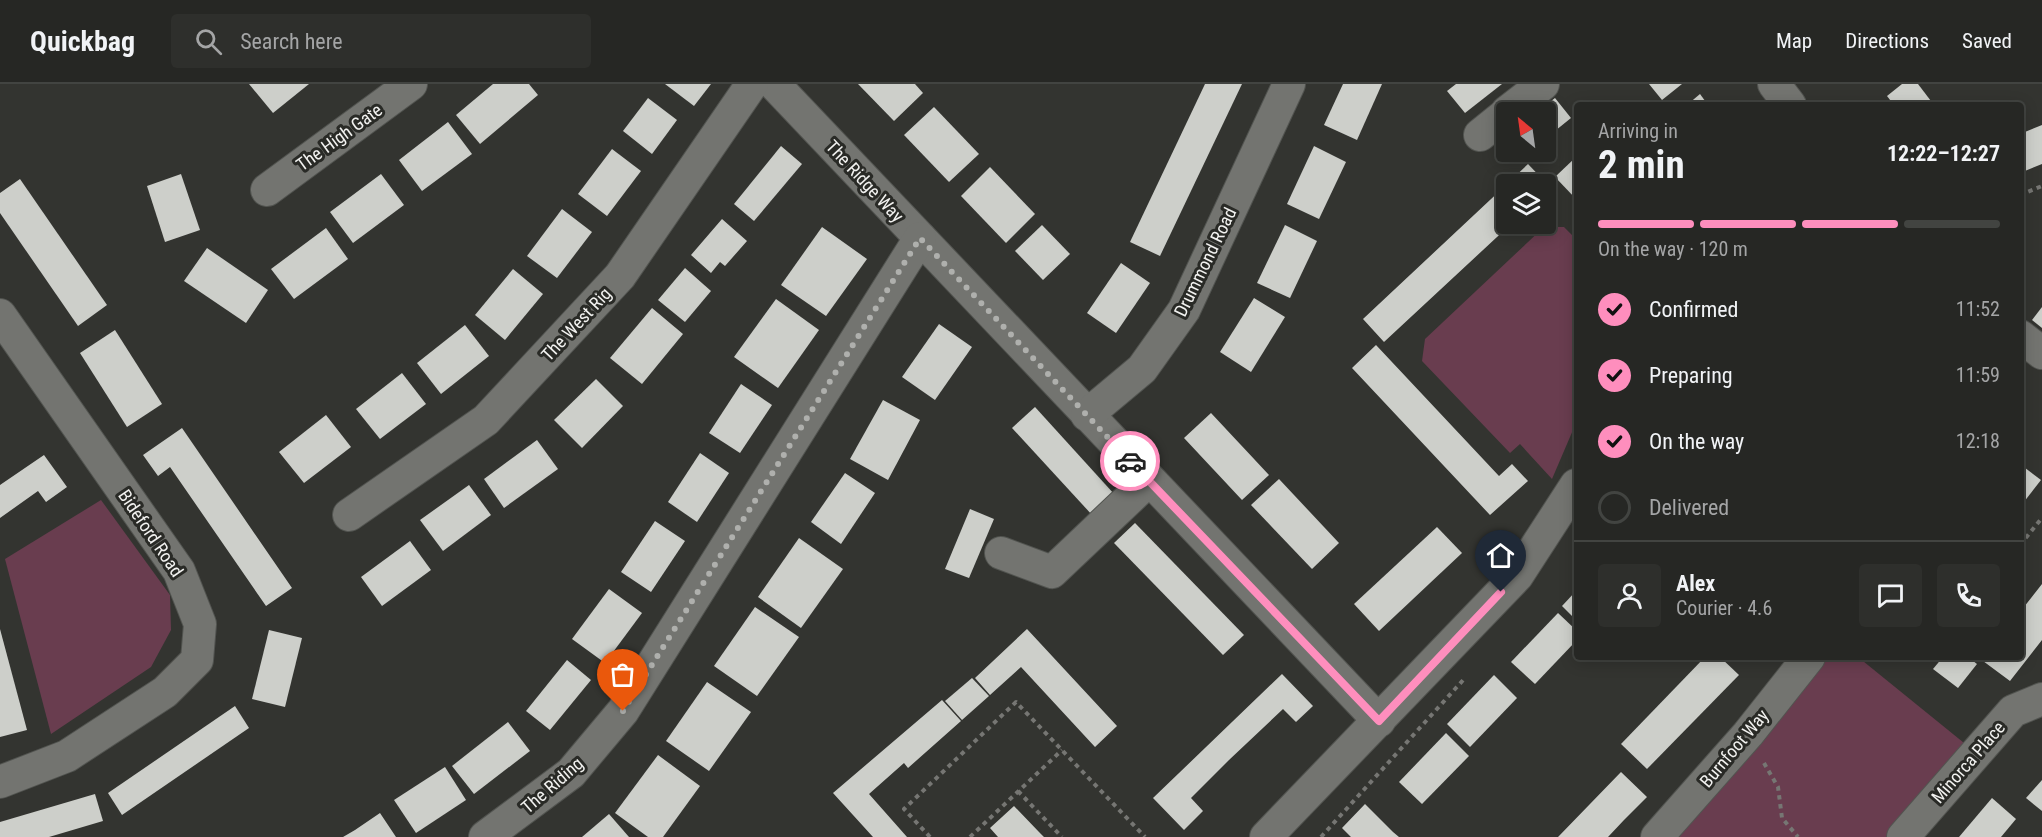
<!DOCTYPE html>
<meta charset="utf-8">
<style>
body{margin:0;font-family:"Roboto Condensed",sans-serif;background:#2e2f2c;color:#f1f3f6;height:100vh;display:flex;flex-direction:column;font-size:22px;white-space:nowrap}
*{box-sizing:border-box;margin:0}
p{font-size:20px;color:#a4a5a6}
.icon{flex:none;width:33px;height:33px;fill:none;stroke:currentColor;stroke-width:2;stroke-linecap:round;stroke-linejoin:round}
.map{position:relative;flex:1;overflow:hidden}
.side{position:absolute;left:1574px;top:18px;width:450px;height:558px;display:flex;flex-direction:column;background:#262724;border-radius:6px;box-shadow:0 3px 15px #0003,0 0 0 2px #424441}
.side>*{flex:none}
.needle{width:39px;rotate:331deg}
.fabs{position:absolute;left:1496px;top:18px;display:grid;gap:12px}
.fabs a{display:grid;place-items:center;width:60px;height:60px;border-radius:6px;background:#262724;box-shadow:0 3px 15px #0003,0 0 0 2px #424441;font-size:30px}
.pin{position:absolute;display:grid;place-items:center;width:51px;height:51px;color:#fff;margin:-62px -26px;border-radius:50% 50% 50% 0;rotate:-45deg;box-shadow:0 0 6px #0007}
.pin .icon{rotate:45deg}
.courier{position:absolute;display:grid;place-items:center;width:60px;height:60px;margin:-30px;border:4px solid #fe8ebd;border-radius:50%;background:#fff;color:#222;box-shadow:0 2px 8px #0007}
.head em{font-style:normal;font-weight:700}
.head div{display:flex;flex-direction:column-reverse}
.head{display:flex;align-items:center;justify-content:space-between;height:102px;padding:0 24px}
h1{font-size:39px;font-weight:700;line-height:45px}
.bar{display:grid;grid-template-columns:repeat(4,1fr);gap:9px 6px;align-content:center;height:72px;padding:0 24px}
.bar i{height:8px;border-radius:4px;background:#424441}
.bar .active{background:#fe8ebd}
.bar p{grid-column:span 4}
.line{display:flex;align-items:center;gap:15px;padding:0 24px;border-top:2px solid #424441}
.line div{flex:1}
.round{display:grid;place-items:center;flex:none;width:63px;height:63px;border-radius:6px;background:#2e2f2c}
ol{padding:0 24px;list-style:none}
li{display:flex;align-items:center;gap:18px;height:66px}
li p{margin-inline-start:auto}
li .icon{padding:6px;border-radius:50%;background:#fe8ebd;color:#111;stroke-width:4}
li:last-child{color:#a4a5a6}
li i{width:33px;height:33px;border:3px solid #424441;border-radius:50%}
header{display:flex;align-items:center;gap:36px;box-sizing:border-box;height:84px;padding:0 30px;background:#262724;border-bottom:2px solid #424441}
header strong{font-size:28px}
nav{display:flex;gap:33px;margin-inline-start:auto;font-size:21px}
.search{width:420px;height:54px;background:#2e2f2c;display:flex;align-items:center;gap:15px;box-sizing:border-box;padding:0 21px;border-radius:6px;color:#a4a5a6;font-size:22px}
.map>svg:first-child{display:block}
</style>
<header>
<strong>Quickbag</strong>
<div class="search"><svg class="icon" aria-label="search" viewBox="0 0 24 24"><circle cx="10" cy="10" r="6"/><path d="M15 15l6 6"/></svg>Search here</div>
<nav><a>Map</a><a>Directions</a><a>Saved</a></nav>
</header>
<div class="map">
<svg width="2042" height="753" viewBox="0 0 2042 753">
<rect width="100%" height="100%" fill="#333430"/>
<g fill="#693d4f">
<path d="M1544 143H1564L1576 155V339L1552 395 1520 360 1510 369 1422 277 1425 255Z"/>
<path d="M101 416 170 511 171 546 151 583 51 650 5 475Z"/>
<path d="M1826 573H1858L1969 663 1890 753H1676Z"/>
</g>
<g fill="#cdcfca">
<path d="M249 0H309L273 29Z"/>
<path d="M493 0H529L538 11 480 60 456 31Z"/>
<path d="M665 0H711L694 22Z"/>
<path d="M858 0H915L923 9 894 37Z"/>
<path d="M1205 0H1242L1160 172 1130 158Z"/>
<path d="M1343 0H1382L1357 56 1324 41Z"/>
<path d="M1456 0H1502L1465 29 1447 7Z"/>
<path d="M1649 0H1682L1662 16Z"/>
<path d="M1902 0H1918L1934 21H1894L1887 12Z"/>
<path d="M1700 10 1708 21H1687Z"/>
<path d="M648 14 677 36 652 70 623 47Z"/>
<path d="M1555 14 1571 34 1545 55V28H1537Z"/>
<path d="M934 23 979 70 949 98 904 51Z"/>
<path d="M448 38 472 70 422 107 399 76Z"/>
<path d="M2042 41V80L2020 89V50Z"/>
<path d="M781 62 802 80 754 137 734 120Z"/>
<path d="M1314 62 1346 78 1319 135 1287 120Z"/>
<path d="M612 65 641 87 607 132 578 110Z"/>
<path d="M1576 73V115L1555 93Z"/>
<path d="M1528 80 1550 103 1545 107V100H1507Z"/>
<path d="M990 83 1035 130 1006 159 961 112Z"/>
<path d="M181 90 200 146 165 158 147 102Z"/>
<path d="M381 90 404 121 353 159 330 128Z"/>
<path d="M20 95 107 221 78 242 0 129V109Z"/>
<path d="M1506 101V140H1511L1384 258 1363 235Z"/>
<path d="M562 125 592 148 557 194 527 172Z"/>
<path d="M722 135 747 157 725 182 720 178 711 189 691 171Z"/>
<path d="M1042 141 1070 170 1043 196 1015 167Z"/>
<path d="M1285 141 1317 157 1290 214 1257 199Z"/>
<path d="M822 143 867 175 826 232 781 201Z"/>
<path d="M326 144 348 175 294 215 271 185Z"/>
<path d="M207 164 268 206 246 239 184 197Z"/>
<path d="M1121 179 1150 199 1116 249 1087 229Z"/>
<path d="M685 184 711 207 685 238 658 216Z"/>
<path d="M513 185 543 210 505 256 475 231Z"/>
<path d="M1254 214 1285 233 1251 288 1220 268Z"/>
<path d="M776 215 819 246 778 304 734 273Z"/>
<path d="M2042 223V244L2032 236Z"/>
<path d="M652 224 683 250 642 300 610 274Z"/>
<path d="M939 240 972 263 935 316 902 293Z"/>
<path d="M465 241 489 272 441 310 417 279Z"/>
<path d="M115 246 162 320 127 343 80 269Z"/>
<path d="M1376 261 1499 392 1512 380 1528 397 1490 431 1352 284Z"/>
<path d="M402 289 426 320 380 355 356 325Z"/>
<path d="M596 295 623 322 582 364 554 336Z"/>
<path d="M741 300 772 321 740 369 709 349Z"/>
<path d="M883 316 920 336 888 396 850 375Z"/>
<path d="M1035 323 1115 411 1093 432 1012 344Z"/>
<path d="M1211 329 1269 391 1242 416 1184 354Z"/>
<path d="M326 331 351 363 304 399 279 368Z"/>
<path d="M182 344 292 504 266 522 170 383 158 392 143 371Z"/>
<path d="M537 356 558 385 504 424 484 395Z"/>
<path d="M700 369 729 389 697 438 668 418Z"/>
<path d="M44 371 67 403 46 418 38 407 0 434V401Z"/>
<path d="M2020 380 2041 396 2020 423Z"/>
<path d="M845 389 875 409 841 460 811 438Z"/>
<path d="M1279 395 1339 459 1312 485 1251 421Z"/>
<path d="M469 401 491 431 443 467 420 436Z"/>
<path d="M970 425 994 435 969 494 945 485Z"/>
<path d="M655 437 685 457 651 508 621 488Z"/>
<path d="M1135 439 1244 551 1223 571 1114 459Z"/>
<path d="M1437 443 1462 469 1379 547 1354 520Z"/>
<path d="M799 454 843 485 801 544 758 513Z"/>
<path d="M410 457 431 486 382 522 361 493Z"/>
<path d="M2042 500V556L2010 597 1983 577 1986 573H2020V528Z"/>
<path d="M609 505 642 529 605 579 572 555Z"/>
<path d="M1576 507V536L1562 522Z"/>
<path d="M755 523 799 553 757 612 714 582Z"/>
<path d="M1558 529 1576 546V557L1535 600 1511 578Z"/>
<path d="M0 545 27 646 0 653Z"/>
<path d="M1027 545 1117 642 1095 663 1021 583 990 611 975 594Z"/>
<path d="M269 546 302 554 285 623 252 615Z"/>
<path d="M1705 573H1720L1739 591 1647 685 1621 660Z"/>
<path d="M1943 573H1968L1977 580 1958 604 1933 585Z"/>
<path d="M567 576 591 596 550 646 526 627Z"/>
<path d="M1282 590 1313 622 1296 638 1283 625 1229 676 1191 714 1203 727 1184 746 1153 714Z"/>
<path d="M1494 591 1517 614 1470 663 1447 640Z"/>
<path d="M972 594 989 612 962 636 945 617Z"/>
<path d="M707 598 751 628 709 687 666 657Z"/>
<path d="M942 616 961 637 908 684 904 679 869 710 907 753H873L833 709Z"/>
<path d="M235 622 249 644 122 731 108 709Z"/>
<path d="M508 638 530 667 474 710 452 682Z"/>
<path d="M1446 649 1469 672 1422 720 1399 698Z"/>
<path d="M658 671 700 702 663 753H648L615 729Z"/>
<path d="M445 683 466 716 416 749 394 716Z"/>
<path d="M1621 688 1647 713 1624 736 1608 753H1558Z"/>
<path d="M2042 696V727L2026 714Z"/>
<path d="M95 710 103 737 49 753H0V738Z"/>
<path d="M1992 714 2016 735 2001 753H1959Z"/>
<path d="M1365 720 1393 748 1399 753H1351L1342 744Z"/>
<path d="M1014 722 1039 748 1044 753H998L990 744Z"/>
<path d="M380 729 396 753H343L355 746Z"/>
<path d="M609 730 629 753H582Z"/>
</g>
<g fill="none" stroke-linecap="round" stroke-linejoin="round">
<g stroke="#525450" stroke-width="34">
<g id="minor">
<path d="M774 0 1379 637"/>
<path d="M1774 0 1790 21"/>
<path d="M1507 28 1543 0"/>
<path d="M1480 51 1506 30"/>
<path d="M267 106 411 0"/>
<path d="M0 231 179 487 200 540 197 576 165 608 67 672 0 698"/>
<path d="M2020 252 2042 269"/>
<path d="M1087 331 1142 285 1184 226 1289 0"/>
<path d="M349 431 486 336 620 192 752 0"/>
<path d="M1001 469 1052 488 1149 396"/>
<path d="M485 753 571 689 623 627 920 154"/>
<path d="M1266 753 1517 492 1576 401"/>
<path d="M1657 753 1748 650 1809 573"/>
<path d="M1903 753 2013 627 2042 615"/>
</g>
</g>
<g stroke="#767673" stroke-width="4" stroke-dasharray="4.5 4.5" stroke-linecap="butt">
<path d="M2020 111 2042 102"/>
<path d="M2020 461 2042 434"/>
<path d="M1870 573 1876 577 1879 573"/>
<path d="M1764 679 1778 703 1782 734 1798 753"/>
<path d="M1018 707 1062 753"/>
<path d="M930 753 904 725 1016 618 1145 753"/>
<path d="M970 753 1062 666"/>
<path d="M1321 753 1465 594"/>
</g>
<use href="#minor" stroke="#737470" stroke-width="32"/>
</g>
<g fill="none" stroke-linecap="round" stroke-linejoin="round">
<path stroke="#afb0ad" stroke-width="6" stroke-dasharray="0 10.8" d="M623 627 920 154 1130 377"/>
<path stroke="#fe8ebd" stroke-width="8" d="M1130 377 1379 637 1501 508"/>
</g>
<g text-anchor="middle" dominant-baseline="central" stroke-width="6" stroke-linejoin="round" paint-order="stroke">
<g font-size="18" fill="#f2f2f0" stroke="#292a26">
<text transform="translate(339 53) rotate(-36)">The High Gate</text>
<text transform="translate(865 97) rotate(47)">The Ridge Way</text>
<text transform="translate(1205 178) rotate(-64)">Drummond Road</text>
<text transform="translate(576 240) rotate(-47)">The West Rig</text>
<text transform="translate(151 449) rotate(56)">Bideford Road</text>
<text transform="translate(1734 664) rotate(-50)">Burnfoot Way</text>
<text transform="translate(1968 678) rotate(-49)">Minorca Place</text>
<text transform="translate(552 701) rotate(-41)">The Riding</text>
</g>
</g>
</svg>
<div class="fabs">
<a><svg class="needle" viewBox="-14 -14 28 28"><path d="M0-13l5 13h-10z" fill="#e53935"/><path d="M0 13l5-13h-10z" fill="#a4a5a6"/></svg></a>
<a><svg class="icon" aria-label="layers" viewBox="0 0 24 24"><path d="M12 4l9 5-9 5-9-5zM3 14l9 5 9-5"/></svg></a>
</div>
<div class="pin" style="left:623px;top:627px;background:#ea580c"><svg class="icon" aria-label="bag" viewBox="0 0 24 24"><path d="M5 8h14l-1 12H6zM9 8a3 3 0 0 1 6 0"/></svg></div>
<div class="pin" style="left:1501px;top:508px;background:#1f2937"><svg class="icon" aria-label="home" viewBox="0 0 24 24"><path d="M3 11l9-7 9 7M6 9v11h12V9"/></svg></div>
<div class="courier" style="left:1130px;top:377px"><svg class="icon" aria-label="car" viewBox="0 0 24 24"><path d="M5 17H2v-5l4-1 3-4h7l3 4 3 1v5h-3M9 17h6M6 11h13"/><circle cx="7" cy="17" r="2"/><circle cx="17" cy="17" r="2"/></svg></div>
<section class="side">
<div class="head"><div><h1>2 min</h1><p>Arriving in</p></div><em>12:22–12:27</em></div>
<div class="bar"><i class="active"></i><i class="active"></i><i class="active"></i><i></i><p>On the way · 120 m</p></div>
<ol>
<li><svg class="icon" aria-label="check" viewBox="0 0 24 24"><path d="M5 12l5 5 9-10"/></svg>Confirmed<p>11:52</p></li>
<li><svg class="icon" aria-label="check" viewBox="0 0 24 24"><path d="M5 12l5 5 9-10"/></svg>Preparing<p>11:59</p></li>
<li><svg class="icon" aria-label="check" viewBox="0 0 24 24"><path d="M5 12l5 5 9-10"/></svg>On the way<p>12:18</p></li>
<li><i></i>Delivered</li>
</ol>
<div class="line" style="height:108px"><a class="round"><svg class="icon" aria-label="person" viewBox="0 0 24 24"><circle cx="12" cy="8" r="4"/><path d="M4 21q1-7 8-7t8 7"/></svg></a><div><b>Alex</b><p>Courier · 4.6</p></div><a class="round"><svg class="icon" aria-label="chat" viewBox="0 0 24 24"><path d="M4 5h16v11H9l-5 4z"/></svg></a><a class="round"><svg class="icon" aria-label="phone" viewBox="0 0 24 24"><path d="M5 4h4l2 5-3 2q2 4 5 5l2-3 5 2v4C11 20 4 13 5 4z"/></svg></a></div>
</section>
</div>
